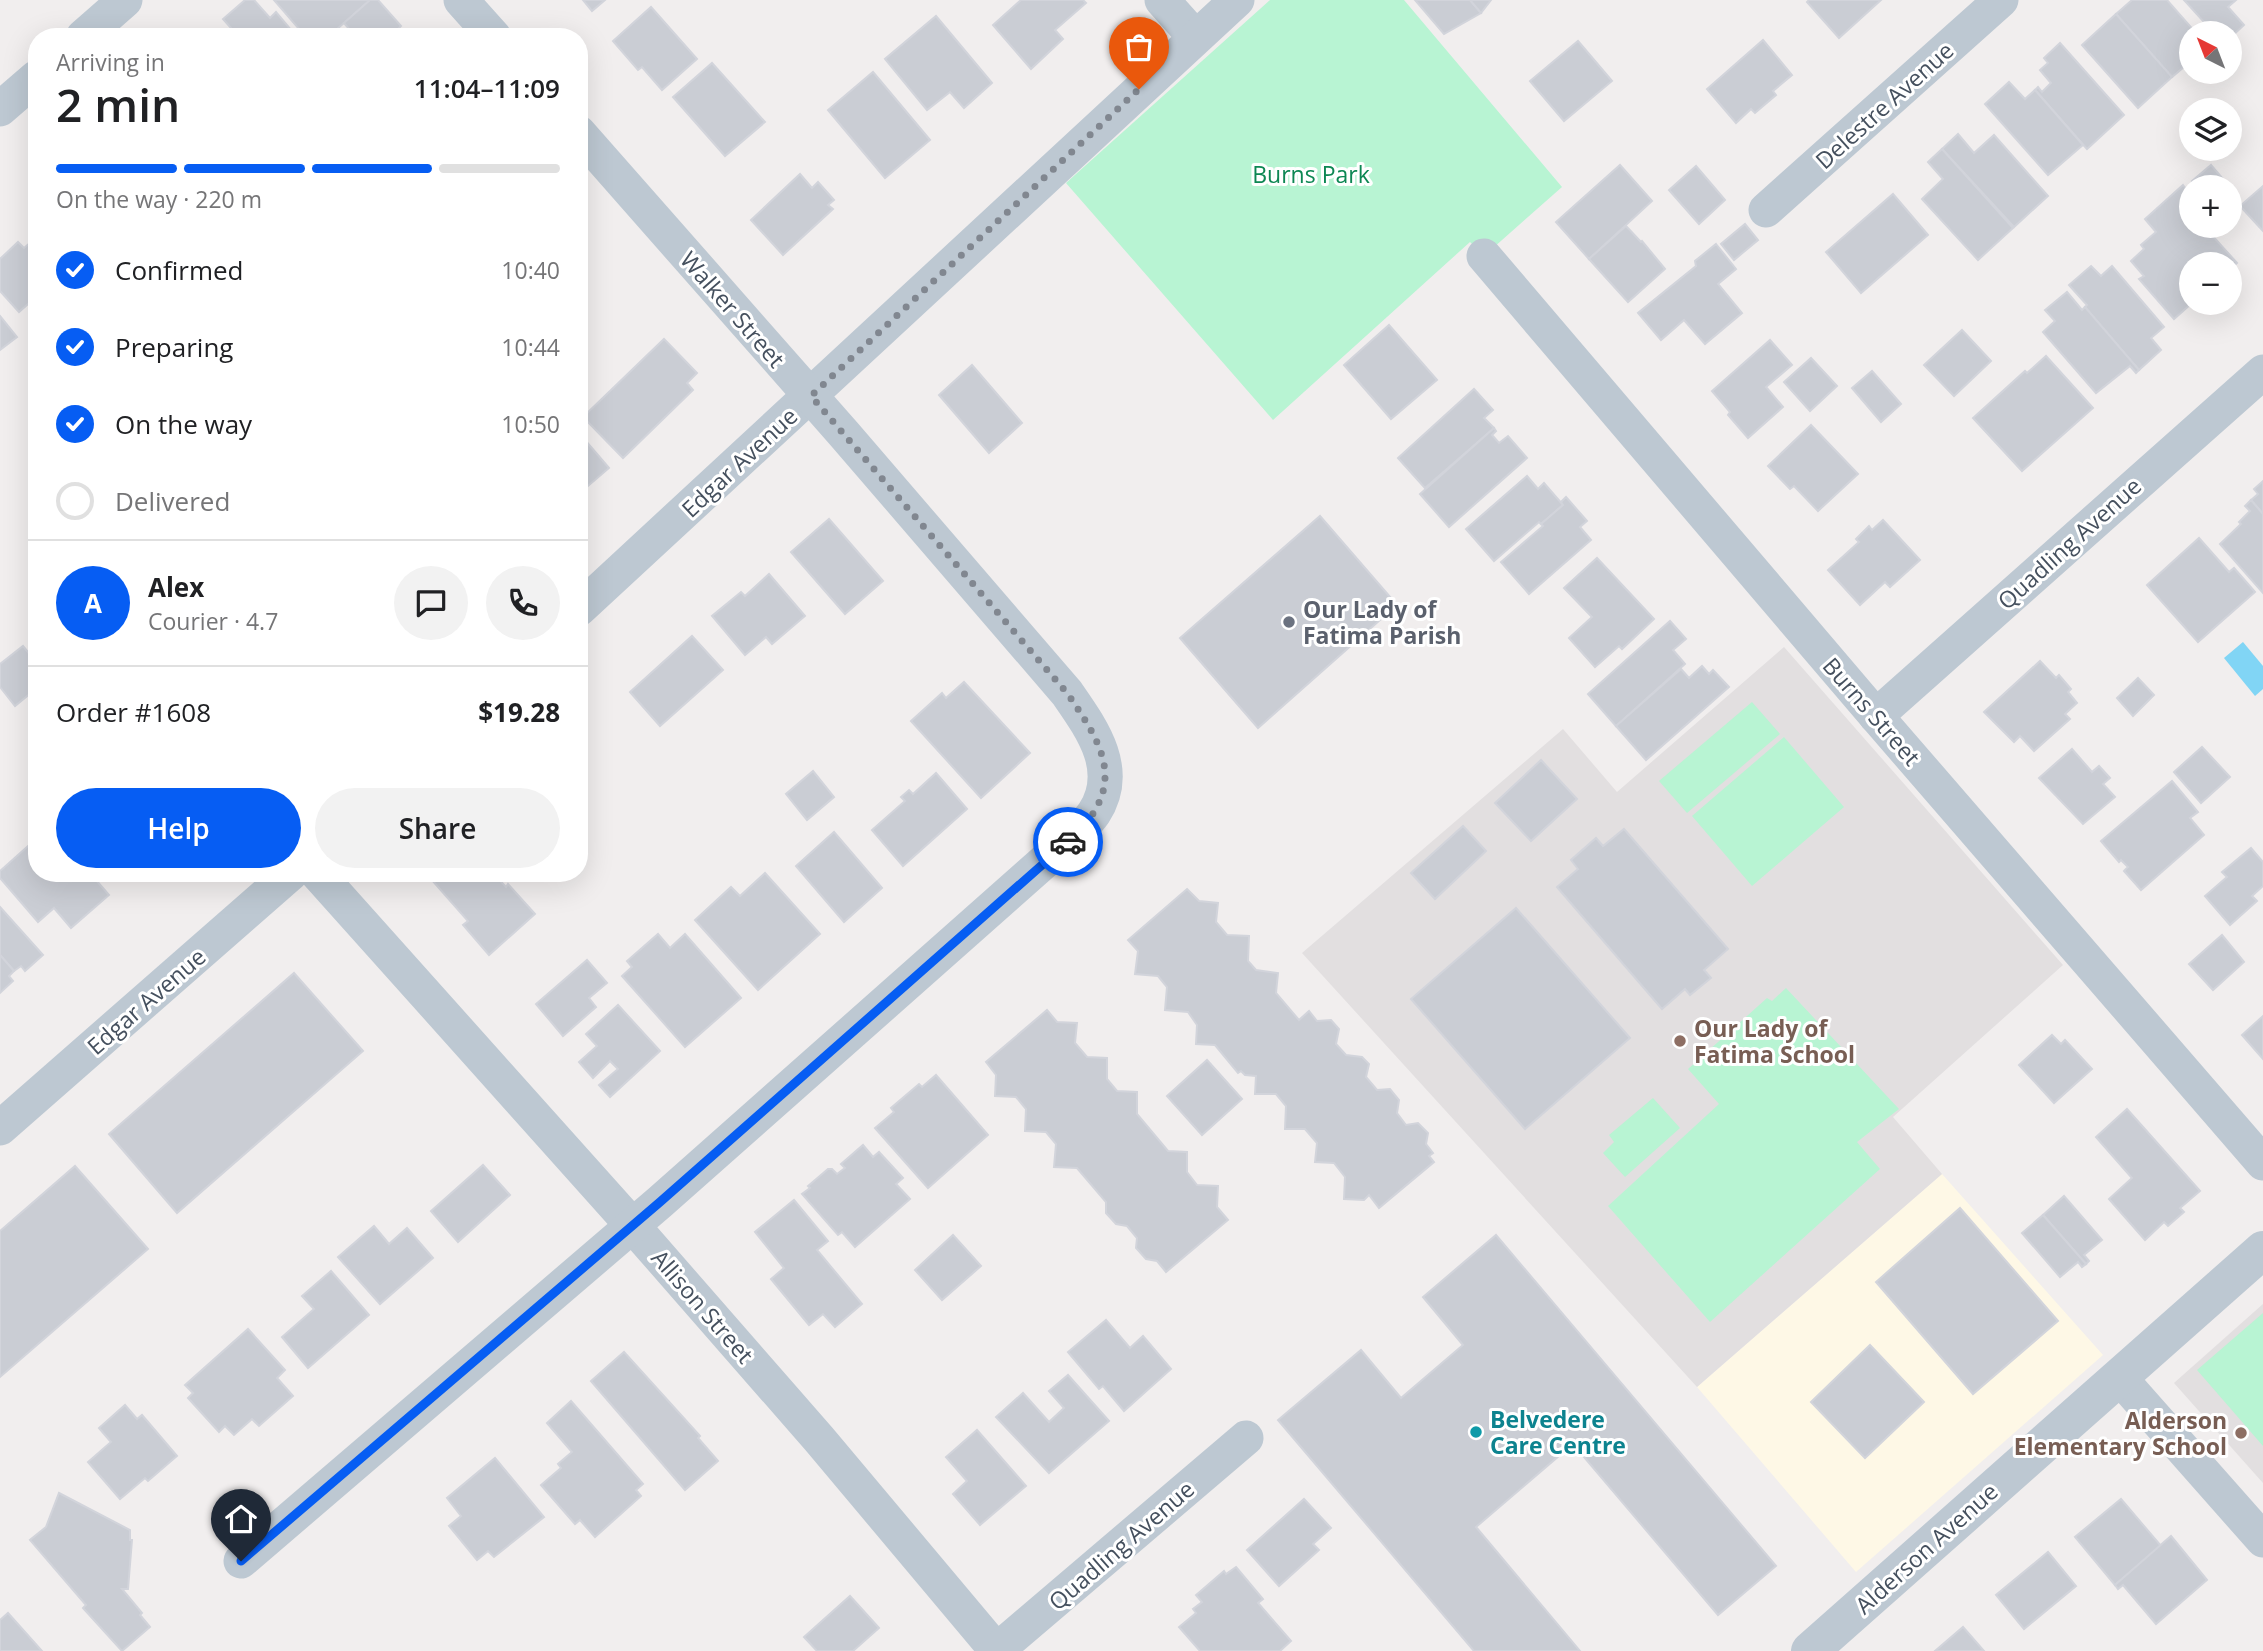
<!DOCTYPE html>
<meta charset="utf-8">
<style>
body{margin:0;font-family:"Open Sans",sans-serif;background:#f2f2f2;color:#202124;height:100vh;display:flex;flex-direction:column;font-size:26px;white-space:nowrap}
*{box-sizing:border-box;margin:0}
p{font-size:23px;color:#757577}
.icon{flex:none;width:38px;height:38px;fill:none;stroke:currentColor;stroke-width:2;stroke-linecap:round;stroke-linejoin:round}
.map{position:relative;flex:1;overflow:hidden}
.sheet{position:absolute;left:28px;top:28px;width:560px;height:854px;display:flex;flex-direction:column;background:#fff;border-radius:28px;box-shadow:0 7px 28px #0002}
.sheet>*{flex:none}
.needle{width:46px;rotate:318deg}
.controls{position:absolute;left:2179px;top:21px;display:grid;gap:14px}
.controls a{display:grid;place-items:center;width:63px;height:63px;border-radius:50%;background:#fff;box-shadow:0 7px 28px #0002;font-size:35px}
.pin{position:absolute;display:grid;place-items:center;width:60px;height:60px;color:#fff;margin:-72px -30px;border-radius:50% 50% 50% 0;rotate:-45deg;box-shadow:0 0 7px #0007}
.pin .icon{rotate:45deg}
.courier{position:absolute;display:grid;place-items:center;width:70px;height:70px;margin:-35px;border:5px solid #065df3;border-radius:50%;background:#fff;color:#222;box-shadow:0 2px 9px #0007}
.headline em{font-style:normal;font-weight:600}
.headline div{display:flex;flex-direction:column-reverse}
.headline{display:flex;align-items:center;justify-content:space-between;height:119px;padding:0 28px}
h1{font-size:46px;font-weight:600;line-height:52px}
.bar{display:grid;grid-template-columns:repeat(4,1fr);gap:10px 7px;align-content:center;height:84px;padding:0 28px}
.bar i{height:9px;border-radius:5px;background:#e0e0e0}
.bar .active{background:#065df3}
.bar p{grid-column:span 4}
.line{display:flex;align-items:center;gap:18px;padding:0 28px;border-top:2px solid #e0e0e0}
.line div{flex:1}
.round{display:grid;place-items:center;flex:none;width:74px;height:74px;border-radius:37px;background:#f2f2f2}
ol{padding:0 28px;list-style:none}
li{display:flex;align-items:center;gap:21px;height:77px}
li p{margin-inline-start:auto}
li .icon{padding:7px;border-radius:50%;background:#065df3;color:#fff;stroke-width:4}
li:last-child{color:#757577}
li i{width:38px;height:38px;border:4px solid #e0e0e0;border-radius:50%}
.cta{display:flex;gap:14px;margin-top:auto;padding:14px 28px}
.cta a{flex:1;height:80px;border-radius:42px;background:#065df3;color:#fff;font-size:28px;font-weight:600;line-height:80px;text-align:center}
.cta a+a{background:#f2f2f2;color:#202124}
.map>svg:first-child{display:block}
</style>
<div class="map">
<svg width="2263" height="1651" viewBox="0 0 2263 1651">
<rect width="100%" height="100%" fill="#f1eeee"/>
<path fill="#fef8e6" d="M1942 1174 2103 1355 1856 1572 1697 1387Z"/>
<g fill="#e2dfe0">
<path d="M1784 647 2063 965 1893 1117 1942 1174 1697 1387 1302 953 1563 729 1617 792Z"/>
<path d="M2263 1304V1483L2174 1383Z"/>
</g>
<g fill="#b8f4d3">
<path d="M1270 0H1404L1562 187 1484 256 1470 242 1273 420 1066 183Z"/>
<path d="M1752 702 1780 734 1687 813 1659 781Z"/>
<path d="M1784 737 1844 807 1752 886 1692 816Z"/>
<path d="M1786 988 1899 1109 1857 1142 1880 1169 1710 1322 1608 1206 1719 1104 1688 1069 1767 998 1772 1001Z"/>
<path d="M1653 1098 1680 1128 1625 1177 1603 1153 1614 1142 1609 1135Z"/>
<path d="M2263 1313V1446L2197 1370Z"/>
</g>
<path fill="#81d5f5" d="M2243 642 2263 666V689L2255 696 2224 658Z"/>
<g fill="#cacdd4" stroke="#d2d4db" stroke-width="2">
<path d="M245 0H254L270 18 276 12 297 37H239L223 19Z"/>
<path d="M274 0H370L328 37H306Z"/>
<path d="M370 0H378L401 26 399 28 407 37H356L344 23Z"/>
<path d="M583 0H605L592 11Z"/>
<path d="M1021 0H1083L1086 3 1055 30 1063 39 1031 69 993 25Z"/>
<path d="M1415 0H1470L1481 13 1444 34Z"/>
<path d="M1470 0H1491L1481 13Z"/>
<path d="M1809 0H1881L1839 38 1807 2Z"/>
<path d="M2132 0H2167L2196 33H2191V61L2172 77 2116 14Z"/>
<path d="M2184 0H2236L2228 7 2244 25 2230 38V33H2214Z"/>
<path d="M651 7 697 59 662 90 642 67 638 70 613 41Z"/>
<path d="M2116 14 2172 77 2138 108 2082 45Z"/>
<path d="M936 16 992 83 964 108 950 92 927 110 885 59Z"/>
<path d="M1763 40 1792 75 1773 91 1776 95 1755 113 1751 109 1736 123 1707 89Z"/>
<path d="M1578 41 1612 81 1564 121 1530 81Z"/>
<path d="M2060 43 2124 115 2087 149 2035 90 2038 87 2042 92 2051 83 2040 70 2048 63 2044 58Z"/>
<path d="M712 63 765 122 725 156 673 97Z"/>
<path d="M873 72 930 140 885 178 828 110Z"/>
<path d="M2009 82 2025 99 2035 90 2083 145 2048 175 1985 104Z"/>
<path d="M1958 134 1974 153 1994 135 2048 196 2014 227 1942 149Z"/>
<path d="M1942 149 2013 228 1978 260 1922 199 1943 179 1928 162Z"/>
<path d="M1620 165 1652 201 1589 259 1556 222Z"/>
<path d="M2211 165 2235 193 2230 197V187H2198L2192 181Z"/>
<path d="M1696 166 1725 200 1699 224 1669 190Z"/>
<path d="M800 174 812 188 818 182 834 200 828 205 833 209 783 255 751 220Z"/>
<path d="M2183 185 2191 195V226H2219L2210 233 2237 263 2230 269V264H2191L2192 303 2174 319 2139 279 2144 276 2131 261 2144 249 2141 245 2156 232 2145 219Z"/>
<path d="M2263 186V231L2240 206Z"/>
<path d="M1893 194 1928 235 1861 293 1826 252Z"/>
<path d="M1745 224 1758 240 1734 260 1721 244Z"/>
<path d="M1626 226 1641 242 1642 241 1665 269 1628 302 1589 259Z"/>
<path d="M37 237V296L19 312 0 291V259L18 242 24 248Z"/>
<path d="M1716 244 1736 269 1718 284 1742 313 1705 344 1684 320 1661 340 1638 313 1696 266 1695 261Z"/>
<path d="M2091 266 2101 276 2112 266 2164 327 2151 338 2161 350 2139 370 2085 307 2087 305 2069 285Z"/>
<path d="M2067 292 2082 310 2085 307 2139 370 2136 373 2130 366 2096 393 2043 332 2055 321 2045 310Z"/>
<path d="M0 316 17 337 0 350Z"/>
<path d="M1389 325 1437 380 1391 419 1344 365Z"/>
<path d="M1962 330 1991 361 1954 396 1924 365Z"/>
<path d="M664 339 697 373 687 383 693 390 623 458 583 417Z"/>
<path d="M1770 340 1792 365 1766 387 1783 407 1748 438 1728 415 1730 412 1712 391Z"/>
<path d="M2046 356 2093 408 2022 471 1973 418 2025 371 2027 373Z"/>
<path d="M1811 358 1837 386 1810 411 1784 382Z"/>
<path d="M972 365 1022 423 989 453 939 395Z"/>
<path d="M1872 371 1901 404 1881 422 1852 388Z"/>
<path d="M1474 389 1493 410 1484 418 1494 428 1425 488 1398 458Z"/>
<path d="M1811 425 1858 474 1818 511 1794 486 1790 489 1768 466Z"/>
<path d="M1494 428 1496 431 1492 435 1499 443 1508 436 1527 458 1449 527 1420 494Z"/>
<path d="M579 433 609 468 581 492 579 490Z"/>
<path d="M1527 476 1538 489 1544 483 1563 505 1541 524 1539 522 1494 561 1466 529Z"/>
<path d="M2263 481V514L2251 500 2258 494 2254 489Z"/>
<path d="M1566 497 1587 521 1580 527 1591 540 1529 594 1501 562 1543 526 1541 524 1563 505 1561 502Z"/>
<path d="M2251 500 2263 514V593L2220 544 2241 524 2239 522 2250 511 2245 506Z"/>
<path d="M1320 516 1397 605 1258 728 1180 638Z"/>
<path d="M829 519 883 581 845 614 791 552Z"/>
<path d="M1883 520 1920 560 1890 587 1885 582 1860 605 1828 570 1859 542 1856 539 1869 526 1872 530Z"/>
<path d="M2199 538 2229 572 2234 568 2255 592 2198 642 2147 585Z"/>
<path d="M1597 558 1654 619 1622 649 1619 646 1595 667 1569 638 1592 617 1564 588Z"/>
<path d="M769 574 805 616 772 644 766 637 745 655 712 616 741 592 745 596Z"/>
<path d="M1670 621 1686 639 1673 650 1685 664 1616 726 1588 694Z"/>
<path d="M692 636 723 670 660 726 630 692Z"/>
<path d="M23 646 37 663V688L15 706 0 687V664Z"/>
<path d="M2040 661 2056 678 2059 675 2071 689 2068 692 2077 703 2065 714 2070 719 2034 751 2020 736 2014 742 1984 712Z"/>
<path d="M1702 666 1709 674 1713 670 1729 687 1646 760 1616 726 1681 669 1689 678Z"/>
<path d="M2138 678 2154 695 2133 716 2117 698Z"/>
<path d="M964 682 1030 753 981 798 911 721 942 693 946 698Z"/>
<path d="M2202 747 2230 777 2201 803 2174 772Z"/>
<path d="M2072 749 2092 772 2099 766 2110 778 2103 784 2115 797 2083 824 2039 778Z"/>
<path d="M1541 760 1577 799 1531 841 1495 803Z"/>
<path d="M813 771 834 797 807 820 786 794Z"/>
<path d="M936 773 967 809 903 866 872 830 905 801 901 797 909 790 913 794Z"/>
<path d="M2172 781 2198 812 2190 818 2204 835 2141 890 2124 871 2128 867 2121 860 2119 862 2101 841Z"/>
<path d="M1463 826 1486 851 1435 899 1411 873Z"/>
<path d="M1624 829 1728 949 1704 970 1711 978 1690 995 1685 989 1662 1009 1557 887 1578 869 1571 860 1596 838 1603 846Z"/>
<path d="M834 832 882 888 844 922 796 866Z"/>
<path d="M37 838V873H90L109 895 71 928 54 908 38 922 0 878V871Z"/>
<path d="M2251 848 2263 862V886L2252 896 2257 901 2230 925 2205 896 2227 877 2222 872Z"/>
<path d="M437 873H493L506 887 508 884 535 914 489 955 463 925 468 921 431 879Z"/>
<path d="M765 873 820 934 758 990 695 920 731 887 740 896Z"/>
<path d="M1187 889 1199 901 1218 903 1216 922 1227 935 1249 936 1248 961 1256 970 1278 973 1276 993 1299 1020 1309 1011 1317 1021 1331 1020 1339 1029 1336 1044 1346 1055 1362 1057 1369 1064 1366 1077 1377 1090 1390 1089 1399 1100 1397 1113 1406 1125 1418 1123 1428 1133 1426 1144 1433 1153 1429 1156 1434 1162 1379 1208 1369 1195 1364 1200 1344 1199 1345 1177 1334 1163 1315 1162 1317 1143 1305 1129H1285L1286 1106 1276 1094H1255L1256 1076 1245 1075 1241 1071 1238 1073 1215 1045 1196 1044 1197 1025 1188 1012 1165 1010 1167 987 1158 976 1135 974 1138 951 1128 940Z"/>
<path d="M0 907 43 955 25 971 21 966 14 971 0 955Z"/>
<path d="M1516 908 1630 1038 1525 1129 1411 999Z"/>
<path d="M658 934 670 948 685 934 741 998 685 1047 622 976 632 967 627 961Z"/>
<path d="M2222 935 2244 962 2213 990 2189 964Z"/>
<path d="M0 955 14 971 9 976 13 981 0 993Z"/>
<path d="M587 960 607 983 589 998 596 1007 563 1036 536 1004Z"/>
<path d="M294 973 363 1051 177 1213 109 1134Z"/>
<path d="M618 1005 660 1051 610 1097 599 1085 618 1069 610 1061 593 1078 579 1062 597 1046 586 1034Z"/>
<path d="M1047 1010 1057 1022 1077 1023 1075 1043 1087 1057 1107 1058V1079L1117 1091 1137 1092V1114L1168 1151 1187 1152V1172L1197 1185 1218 1186 1217 1207 1228 1220 1166 1272 1157 1261 1146 1259 1136 1248 1137 1238 1127 1226 1116 1224 1106 1213V1202L1077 1168 1054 1167 1056 1144 1046 1132 1025 1131 1026 1109 1016 1097 995 1096 996 1075 986 1062Z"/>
<path d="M2263 1016V1059L2242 1035Z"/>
<path d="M2052 1035 2061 1044 2065 1040 2092 1069 2054 1103 2019 1065Z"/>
<path d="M1207 1060 1242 1099 1202 1135 1167 1096Z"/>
<path d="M936 1075 988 1135 928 1188 875 1128 894 1112 891 1108 919 1084 922 1087Z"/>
<path d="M2127 1109 2200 1191 2180 1208 2184 1212 2168 1226 2164 1222 2145 1240 2109 1199 2132 1178 2096 1137Z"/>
<path d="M863 1145 873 1157 879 1152 903 1178 896 1184 910 1199 855 1247 842 1232 838 1235 802 1194 810 1188 808 1186 828 1169H832L837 1174 845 1168 841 1164Z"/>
<path d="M483 1165 510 1195 458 1242 431 1211Z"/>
<path d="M75 1166 148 1249 0 1377V1231Z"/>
<path d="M2064 1196 2102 1240 2084 1255 2089 1261 2086 1264 2043 1215Z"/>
<path d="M794 1200 828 1241 817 1250 862 1304 835 1327 823 1314 809 1325 771 1279 784 1268 755 1232Z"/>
<path d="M1960 1208 2058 1321 1973 1394 1876 1282Z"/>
<path d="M2043 1215 2086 1264 2082 1267 2078 1262 2060 1277 2022 1233Z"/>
<path d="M374 1226 389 1244 407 1228 433 1258 380 1304 338 1257Z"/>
<path d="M953 1235 981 1266 942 1300 915 1270Z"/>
<path d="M1496 1235 1776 1566 1718 1615 1573 1444 1476 1527 1580 1651H1474L1278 1420 1361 1350 1401 1398 1463 1345 1423 1297Z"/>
<path d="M331 1271 369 1315 308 1368 282 1337 314 1309 302 1296Z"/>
<path d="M1106 1320 1130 1348 1143 1336 1171 1369 1124 1411 1103 1386 1099 1389 1068 1352Z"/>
<path d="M248 1329 285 1370 277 1378 293 1396 259 1426 252 1419 234 1435 225 1426 219 1432 188 1398 193 1393 185 1385Z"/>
<path d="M1870 1345 1924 1402 1865 1458 1811 1402Z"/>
<path d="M624 1352 700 1436 698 1438 718 1461 685 1490 591 1381Z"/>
<path d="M1068 1375 1109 1421 1049 1473 996 1417 1023 1393 1049 1422 1064 1408 1049 1391Z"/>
<path d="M571 1401 643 1484 636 1490 641 1496 595 1537 580 1520 575 1524 541 1485 561 1468 558 1464 572 1452 547 1423Z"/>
<path d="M125 1405 137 1419 142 1415 177 1456 148 1481 145 1478 120 1499 88 1462 111 1442 99 1428Z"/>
<path d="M977 1430 1026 1486 980 1525 953 1494 967 1481 946 1457Z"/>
<path d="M495 1458 544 1517 494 1557 488 1551 477 1560 449 1526 461 1516 447 1498Z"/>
<path d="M59 1493 130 1530V1540H132L128 1589H122L142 1613 140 1615 150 1627 122 1651 83 1608 86 1605 30 1540 46 1527Z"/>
<path d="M1304 1499 1331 1528 1313 1544 1319 1550 1279 1586 1247 1550Z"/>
<path d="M2121 1499 2161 1546 2115 1585 2075 1537Z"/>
<path d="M2171 1536 2207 1580 2156 1624 2123 1585 2118 1589 2115 1585Z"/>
<path d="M2048 1552 2076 1586 2024 1629 1996 1595Z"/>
<path d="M1236 1567 1263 1599 1258 1603 1291 1641 1280 1651H1200L1179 1627 1196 1613 1193 1609 1202 1602 1196 1595 1224 1571 1226 1574Z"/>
<path d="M850 1596 879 1628 853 1651H817L804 1637Z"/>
<path d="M8 1613 42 1651H0V1620Z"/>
<path d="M1963 1627 1984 1651H1935Z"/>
</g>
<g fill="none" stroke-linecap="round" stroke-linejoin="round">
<g stroke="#bdc8d2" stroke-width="35">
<path d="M461 0 494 37"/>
<path d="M1162 0 1195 37"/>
<path d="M83 37 125 0"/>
<path d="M0 109 37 77"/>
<path d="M1766 210 2001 0"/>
<path d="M1484 256 1876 716 2263 1163"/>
<path d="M579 609 1237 0"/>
<path d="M1876 716 2263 372"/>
<path d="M317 873 632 1225 819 1439 997 1651"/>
<path d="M0 1128 291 873"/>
<path d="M2119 1377 2263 1540"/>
<path d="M241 1561 660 1202 1071 838C1078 830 1088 822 1094 813 1122 770 1092 729 1067 693L844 434 579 133"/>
<path d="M996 1651 1246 1438"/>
</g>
<path stroke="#bdc8d2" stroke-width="38" d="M1810 1651 2263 1250"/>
</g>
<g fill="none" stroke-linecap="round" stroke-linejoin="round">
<path stroke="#818790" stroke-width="7" stroke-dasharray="0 12.6" d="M1068 842C1127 788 1107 750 1067 693L811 396 1139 89"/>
<path stroke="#065df3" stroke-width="9" d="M241 1561 660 1202 1068 842"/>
</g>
<circle fill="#6b7280" stroke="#fff" stroke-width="2.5" cx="1289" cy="622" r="7"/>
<g fill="#8d6e63" stroke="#fff" stroke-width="2.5">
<circle cx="1680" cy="1041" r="7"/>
<circle cx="2241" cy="1433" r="7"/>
</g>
<circle fill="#0f9aa8" stroke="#fff" stroke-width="2.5" cx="1476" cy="1432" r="7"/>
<g text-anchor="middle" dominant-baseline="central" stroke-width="6" stroke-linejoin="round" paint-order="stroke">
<g font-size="23" fill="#45505e" stroke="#fff">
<text transform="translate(1884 105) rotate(-42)">Delestre Avenue</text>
<text transform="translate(733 309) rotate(49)">Walker Street</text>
<text transform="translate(739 462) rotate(-43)">Edgar Avenue</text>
<text transform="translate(2069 543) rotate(-42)">Quadling Avenue</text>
<text transform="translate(1872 711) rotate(49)">Burns Street</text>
<text transform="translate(146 1001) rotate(-41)">Edgar Avenue</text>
<text transform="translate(703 1306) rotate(49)">Allison Street</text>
<text transform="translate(1121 1545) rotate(-41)">Quadling Avenue</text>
<text transform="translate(1926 1548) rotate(-42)">Alderson Avenue</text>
</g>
<g font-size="23" fill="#0d8753" stroke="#fff">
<text x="1311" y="174">Burns Park</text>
</g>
<g font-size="23" font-weight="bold" fill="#5b616d" stroke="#fff" text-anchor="start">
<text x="1303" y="609">Our Lady of<tspan x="1303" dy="26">Fatima Parish</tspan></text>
</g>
<g font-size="23" font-weight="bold" fill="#785e54" stroke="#fff" text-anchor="start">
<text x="1694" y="1028">Our Lady of<tspan x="1694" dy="26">Fatima School</tspan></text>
<text x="2227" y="1420" text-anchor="end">Alderson<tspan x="2227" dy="26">Elementary School</tspan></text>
</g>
<g font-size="23" font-weight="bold" fill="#0d838f" stroke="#fff" text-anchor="start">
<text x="1490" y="1419">Belvedere<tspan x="1490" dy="26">Care Centre</tspan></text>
</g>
</g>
</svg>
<div class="controls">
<a><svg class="needle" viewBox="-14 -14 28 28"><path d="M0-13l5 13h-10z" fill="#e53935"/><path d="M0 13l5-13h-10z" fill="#757577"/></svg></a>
<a><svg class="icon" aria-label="layers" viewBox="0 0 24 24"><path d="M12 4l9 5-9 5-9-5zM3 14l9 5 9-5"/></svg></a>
<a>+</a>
<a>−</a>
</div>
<div class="pin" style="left:1139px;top:89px;background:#ea580c"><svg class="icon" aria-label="bag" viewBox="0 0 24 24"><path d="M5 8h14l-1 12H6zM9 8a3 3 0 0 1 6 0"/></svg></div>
<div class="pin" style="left:241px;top:1561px;background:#1f2937"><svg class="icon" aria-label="home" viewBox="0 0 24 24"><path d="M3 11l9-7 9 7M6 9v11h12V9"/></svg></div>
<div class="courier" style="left:1068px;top:842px"><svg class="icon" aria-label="car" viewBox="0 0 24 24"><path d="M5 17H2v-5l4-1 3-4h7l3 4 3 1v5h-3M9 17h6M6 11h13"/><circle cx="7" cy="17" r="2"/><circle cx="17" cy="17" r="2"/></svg></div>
<section class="sheet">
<div class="headline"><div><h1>2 min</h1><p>Arriving in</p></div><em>11:04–11:09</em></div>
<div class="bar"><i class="active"></i><i class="active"></i><i class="active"></i><i></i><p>On the way · 220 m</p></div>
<ol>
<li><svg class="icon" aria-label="check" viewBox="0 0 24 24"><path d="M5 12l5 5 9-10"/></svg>Confirmed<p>10:40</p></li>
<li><svg class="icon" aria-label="check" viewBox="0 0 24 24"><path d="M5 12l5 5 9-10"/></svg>Preparing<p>10:44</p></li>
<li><svg class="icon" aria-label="check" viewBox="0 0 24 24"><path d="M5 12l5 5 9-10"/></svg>On the way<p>10:50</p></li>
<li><i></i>Delivered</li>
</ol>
<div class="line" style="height:126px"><b class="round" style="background:#065df3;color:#fff">A</b><div><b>Alex</b><p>Courier · 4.7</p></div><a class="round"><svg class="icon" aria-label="chat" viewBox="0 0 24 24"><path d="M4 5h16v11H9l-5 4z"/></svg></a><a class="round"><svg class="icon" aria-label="phone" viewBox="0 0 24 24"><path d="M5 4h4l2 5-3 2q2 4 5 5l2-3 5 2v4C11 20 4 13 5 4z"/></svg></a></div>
<div class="line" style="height:91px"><div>Order #1608</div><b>$19.28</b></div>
<div class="cta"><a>Help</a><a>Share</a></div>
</section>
</div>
